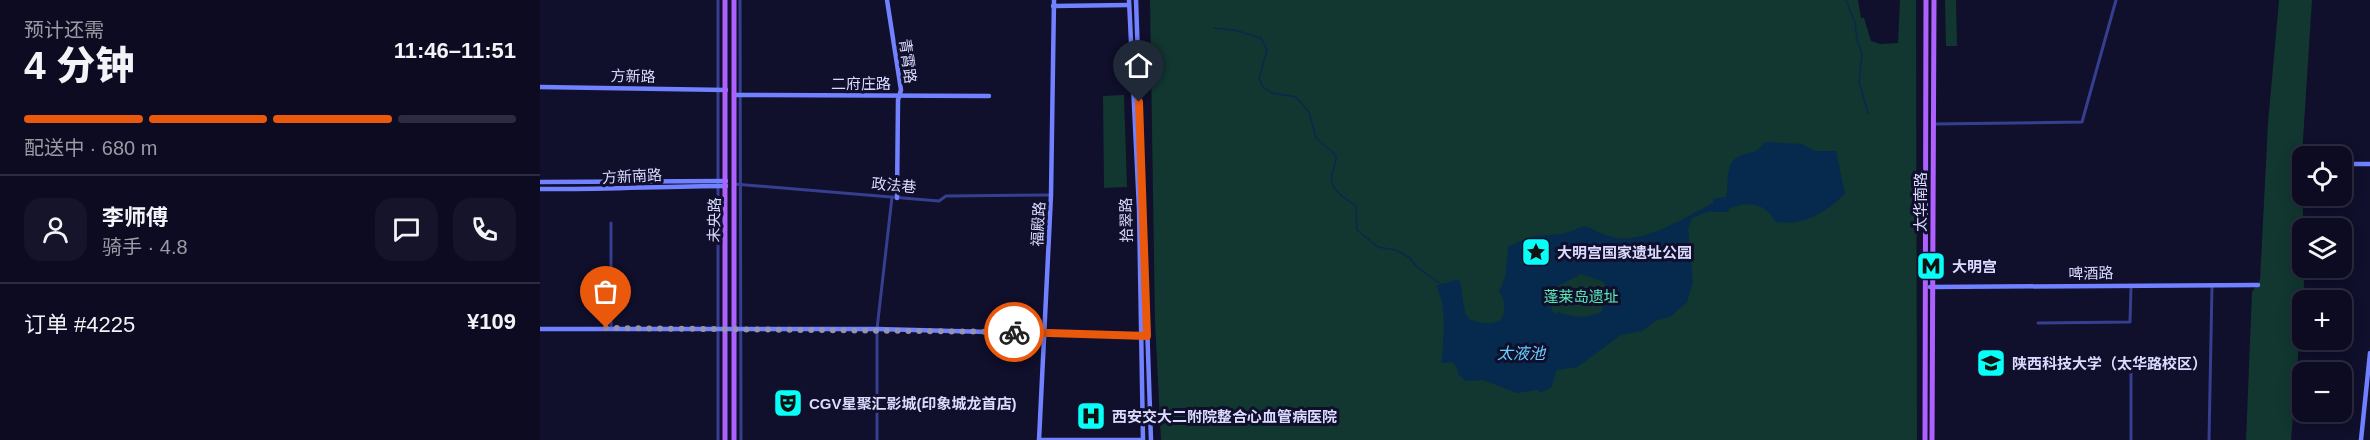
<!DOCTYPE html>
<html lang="zh">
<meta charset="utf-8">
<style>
body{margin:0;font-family:Helvetica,"Noto Sans SC",sans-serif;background:#15142a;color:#f1f3f6;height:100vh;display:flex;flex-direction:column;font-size:22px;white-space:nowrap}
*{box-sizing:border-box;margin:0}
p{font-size:20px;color:#9a9ba5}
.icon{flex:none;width:33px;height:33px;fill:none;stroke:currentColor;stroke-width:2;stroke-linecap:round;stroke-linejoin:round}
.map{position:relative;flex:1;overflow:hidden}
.side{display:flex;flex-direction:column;background:#0c0b21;width:540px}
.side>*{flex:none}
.tools{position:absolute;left:1752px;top:146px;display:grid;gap:12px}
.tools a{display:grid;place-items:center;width:60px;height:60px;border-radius:12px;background:#0c0b21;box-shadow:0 3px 15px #0003,0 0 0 2px #2c2b3f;font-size:30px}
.pin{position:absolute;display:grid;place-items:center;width:51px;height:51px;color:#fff;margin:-62px -26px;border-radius:50% 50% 50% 0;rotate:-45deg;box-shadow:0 0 6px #0007}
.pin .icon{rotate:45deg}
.courier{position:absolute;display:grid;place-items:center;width:60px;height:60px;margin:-30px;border:4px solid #ea580c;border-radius:50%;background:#fff;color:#222;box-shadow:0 2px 8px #0007}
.headline em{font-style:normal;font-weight:800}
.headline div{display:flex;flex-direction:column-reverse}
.headline{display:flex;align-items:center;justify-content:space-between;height:102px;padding:0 24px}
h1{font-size:39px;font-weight:800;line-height:45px}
.bar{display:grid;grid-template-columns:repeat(4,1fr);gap:9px 6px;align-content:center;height:72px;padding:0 24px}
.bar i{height:8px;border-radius:4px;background:#2c2b3f}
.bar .selected{background:#ea580c}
.bar p{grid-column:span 4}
.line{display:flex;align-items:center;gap:15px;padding:0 24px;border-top:2px solid #2c2b3f}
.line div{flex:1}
.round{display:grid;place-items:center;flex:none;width:63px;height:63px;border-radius:18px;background:#15142a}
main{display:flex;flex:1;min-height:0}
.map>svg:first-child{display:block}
</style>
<main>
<section class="side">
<div class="headline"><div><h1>4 分钟</h1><p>预计还需</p></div><em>11:46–11:51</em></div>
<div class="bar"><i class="selected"></i><i class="selected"></i><i class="selected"></i><i></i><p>配送中 · 680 m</p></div>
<div class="line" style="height:108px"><a class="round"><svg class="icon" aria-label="person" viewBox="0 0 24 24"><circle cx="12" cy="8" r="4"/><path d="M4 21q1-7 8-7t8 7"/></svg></a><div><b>李师傅</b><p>骑手 · 4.8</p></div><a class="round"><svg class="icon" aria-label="chat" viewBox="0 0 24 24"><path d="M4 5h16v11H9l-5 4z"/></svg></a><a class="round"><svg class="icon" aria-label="phone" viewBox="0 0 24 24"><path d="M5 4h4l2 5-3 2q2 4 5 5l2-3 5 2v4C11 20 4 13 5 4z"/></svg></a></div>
<div class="line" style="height:78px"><div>订单 #4225</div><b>¥109</b></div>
</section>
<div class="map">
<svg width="1830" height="440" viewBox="0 0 1830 440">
<rect width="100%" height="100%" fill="#100f2c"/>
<g fill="#113730">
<path d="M610 0H1318L1321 18H1324L1331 41 1340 44 1358 43 1360 0H1376L1377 440H621L615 322Z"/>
<path d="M1405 0H1416L1417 46H1406Z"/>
<path d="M1739 0H1772L1762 156 1764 284 1751 440H1706L1712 292 1720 280 1728 123Z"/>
<path d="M584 95 587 187 564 188 563 96Z"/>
</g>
<path fill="#062a4e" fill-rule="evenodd" d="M1224 142 1262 144 1275 151H1296L1305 194C1285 213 1264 226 1236 222 1223 202 1210 201 1188 209L1189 212H1167L1152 218 1148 229 1153 282 1147 302 1130 317 1117 320 1102 331 1081 335 1037 367 1017 370 1011 388 999 393V390L977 393 943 380 926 381 918 374 917 367 912 362 901 363C904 342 907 303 896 286L915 280 920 281 925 313 930 320C941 323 966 328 964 309 963 301 966 300 959 292L965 277 968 247 993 236 1023 234 1044 226C1055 229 1064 236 1076 238 1107 242 1146 217 1173 203V199L1186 197C1189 186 1185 167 1195 159 1204 151 1218 156 1224 142ZM1041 274 1064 282 1068 291 1062 311C1051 319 1030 318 1018 311L1016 314 1012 311 1009 291Z"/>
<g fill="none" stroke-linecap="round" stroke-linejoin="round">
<g stroke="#062a4e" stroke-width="1.5">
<path d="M1306 0 1315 23 1317 40 1322 54 1319 82 1328 113"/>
<path d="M674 28 694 30 721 38 727 50 719 78 723 87 732 93 756 97 769 112 776 138 796 155C797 161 794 167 792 174 788 189 805 198 816 206L817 230 838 247 856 250 870 258 877 267 901 284"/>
</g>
<g stroke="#363f8f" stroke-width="3">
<path d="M178 0V440"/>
<path d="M200 0 201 440"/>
<path d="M1394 124 1542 122 1576 0"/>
<path d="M194 184 399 201 406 196 511 195"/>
<path d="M71 223V329"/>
<path d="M1498 323 1590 322 1591 287"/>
<path d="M337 440V329L352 197"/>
<path d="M1591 440V364"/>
<path d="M1669 440 1672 286"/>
</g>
<g stroke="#7181ff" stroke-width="4.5">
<path d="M347 0 361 90 358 100 357 198"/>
<path d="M589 0 599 209 603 440"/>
<path d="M596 0 611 440"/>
<path d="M513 6 589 5"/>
<path d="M0 87 186 90"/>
<path d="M194 95 449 96"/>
<path d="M1802 164H1830"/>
<path d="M0 182 186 181"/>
<path d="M0 189C62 190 124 186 186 186"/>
<path d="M1390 287 1718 285"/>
<path d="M0 329H337L607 336"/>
<path d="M499 440 511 195 514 0"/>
<path d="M499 440H603"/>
<path d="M1821 440 1830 353"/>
</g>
<g stroke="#ae61ff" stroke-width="5">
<path d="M185 440V0"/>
<path d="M194 440V0"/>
<path d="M1385 440 1386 0"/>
<path d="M1392 440 1394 0"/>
</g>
</g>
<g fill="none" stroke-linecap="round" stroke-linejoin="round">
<path stroke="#9394b5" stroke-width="6" stroke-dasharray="0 10.8" d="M66 328 474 332"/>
<path stroke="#ea580c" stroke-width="8" d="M474 332 607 336 599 102"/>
</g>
<defs>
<g id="sight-square" transform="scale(1.5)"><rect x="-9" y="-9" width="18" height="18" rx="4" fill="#06fff6" stroke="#100f2c"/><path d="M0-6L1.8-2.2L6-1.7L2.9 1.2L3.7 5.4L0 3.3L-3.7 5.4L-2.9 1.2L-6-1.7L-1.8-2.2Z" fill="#111"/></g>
<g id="metro-square" transform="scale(1.5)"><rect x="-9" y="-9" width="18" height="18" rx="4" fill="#06fff6" stroke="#100f2c"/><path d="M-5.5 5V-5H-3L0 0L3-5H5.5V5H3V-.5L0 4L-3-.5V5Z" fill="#111"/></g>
<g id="university-square" transform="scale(1.5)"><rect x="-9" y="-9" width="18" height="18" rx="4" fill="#06fff6" stroke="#100f2c"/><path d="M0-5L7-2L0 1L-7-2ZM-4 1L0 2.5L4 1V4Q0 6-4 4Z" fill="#111"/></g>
<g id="theatre-square" transform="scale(1.5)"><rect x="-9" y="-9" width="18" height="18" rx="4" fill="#06fff6" stroke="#100f2c"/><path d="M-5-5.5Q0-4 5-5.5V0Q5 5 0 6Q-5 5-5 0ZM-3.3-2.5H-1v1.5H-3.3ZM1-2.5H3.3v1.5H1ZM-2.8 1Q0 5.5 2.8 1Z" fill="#111"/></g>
<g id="hospital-square" transform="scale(1.5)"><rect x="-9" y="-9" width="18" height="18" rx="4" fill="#06fff6" stroke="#100f2c"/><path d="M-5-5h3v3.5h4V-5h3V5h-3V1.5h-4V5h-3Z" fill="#111"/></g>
</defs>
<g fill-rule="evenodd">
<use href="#sight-square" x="996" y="252"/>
<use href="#metro-square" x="1391" y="266"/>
<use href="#university-square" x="1451" y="363"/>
<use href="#theatre-square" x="248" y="403"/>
<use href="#hospital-square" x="551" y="416"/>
</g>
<g text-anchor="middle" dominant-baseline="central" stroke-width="6" stroke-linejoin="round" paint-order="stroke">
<g font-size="15" fill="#dadbff" stroke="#100f2c">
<text transform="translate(368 61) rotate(82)">青霄路</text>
<text transform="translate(93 76) rotate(1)">方新路</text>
<text x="321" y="83">二府庄路</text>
<text transform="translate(92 176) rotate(-3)">方新南路</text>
<text transform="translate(354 185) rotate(5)">政法巷</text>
<text transform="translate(1380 202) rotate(-90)">太华南路</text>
<text transform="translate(174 220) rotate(-89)">未央路</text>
<text transform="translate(586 220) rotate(-91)">拾翠路</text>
<text transform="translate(498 224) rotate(-87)">福殿路</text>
<text transform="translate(1551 273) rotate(-1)">啤酒路</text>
</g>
<g font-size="15" font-weight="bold" fill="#dadbff" stroke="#100f2c" text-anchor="start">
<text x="1017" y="252">大明宫国家遗址公园</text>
<text x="1412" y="266">大明宫</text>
<text x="1472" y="363">陕西科技大学（太华路校区）</text>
<text x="269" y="403">CGV星聚汇影城(印象城龙首店)</text>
<text x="572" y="416">西安交大二附院整合心血管病医院</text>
</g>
<g font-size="15" fill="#5aeab3" stroke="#100f2c">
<text x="1041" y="296">蓬莱岛遗址</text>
</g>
<g font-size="16" font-style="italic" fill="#68ceff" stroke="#100f2c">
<text x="981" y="353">太液池</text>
</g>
</g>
</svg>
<div class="tools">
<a><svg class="icon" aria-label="locate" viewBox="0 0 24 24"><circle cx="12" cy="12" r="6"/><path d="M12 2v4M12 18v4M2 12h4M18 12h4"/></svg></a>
<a><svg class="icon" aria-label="layers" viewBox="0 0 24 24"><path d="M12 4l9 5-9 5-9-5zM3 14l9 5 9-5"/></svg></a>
<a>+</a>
<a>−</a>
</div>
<div class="pin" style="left:66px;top:328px;background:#ea580c"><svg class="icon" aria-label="bag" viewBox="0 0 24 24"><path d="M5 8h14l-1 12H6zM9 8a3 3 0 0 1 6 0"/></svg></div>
<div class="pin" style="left:599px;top:102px;background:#1f2937"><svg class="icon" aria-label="home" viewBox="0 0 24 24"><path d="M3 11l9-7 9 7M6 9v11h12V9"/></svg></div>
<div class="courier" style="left:474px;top:332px"><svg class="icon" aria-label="bike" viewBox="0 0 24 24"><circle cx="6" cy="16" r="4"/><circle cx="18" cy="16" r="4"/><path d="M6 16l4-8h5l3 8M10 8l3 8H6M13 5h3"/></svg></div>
</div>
</main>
